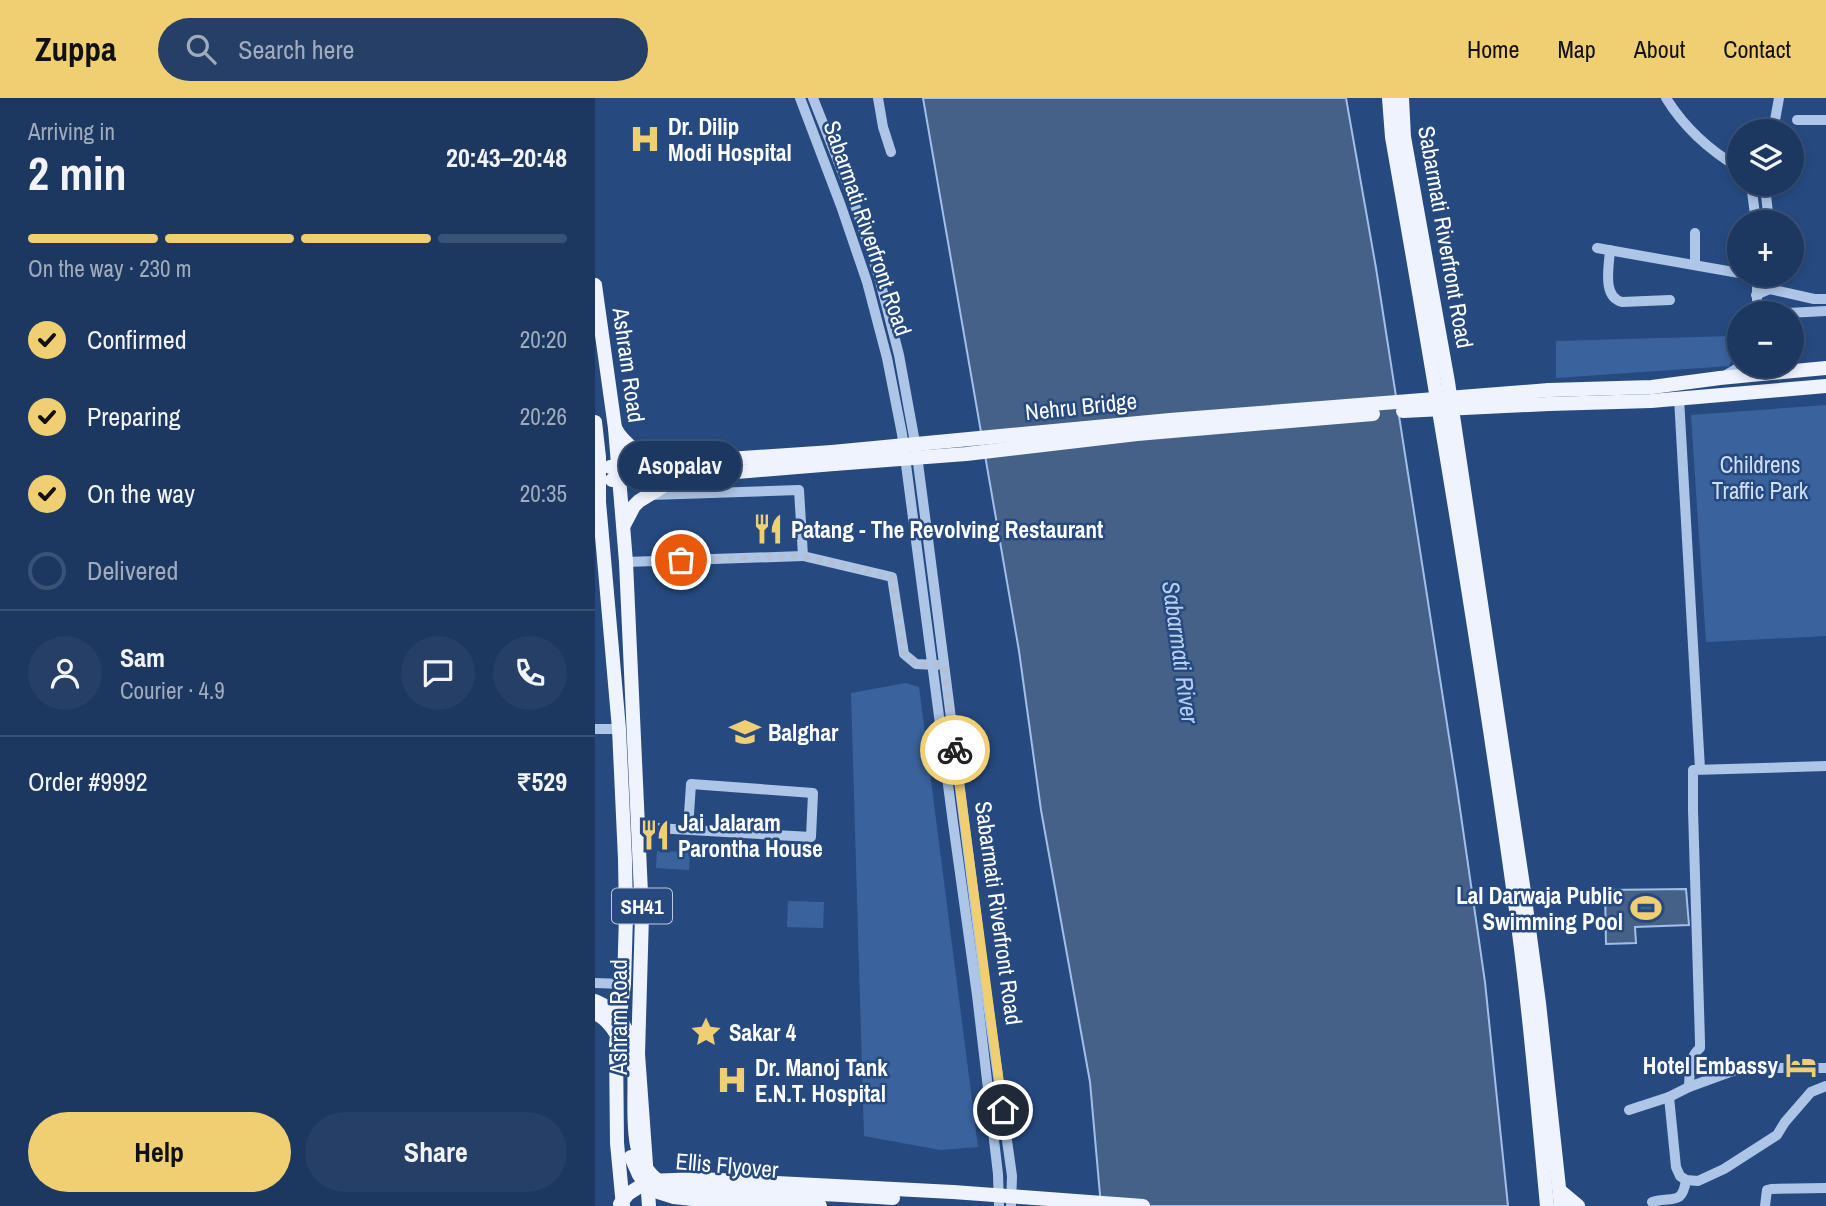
<!DOCTYPE html>
<meta charset="utf-8">
<style>
body{margin:0;font-family:"Archivo Narrow",sans-serif;background:#253f66;color:#f1f3f6;height:100vh;display:flex;flex-direction:column;font-size:26px;white-space:nowrap}
*{box-sizing:border-box;margin:0}
p{font-size:23px;color:#a0acbd}
.icon{flex:none;width:38px;height:38px;fill:none;stroke:currentColor;stroke-width:2;stroke-linecap:round;stroke-linejoin:round}
.map{position:relative;flex:1;overflow:hidden}
.details{display:flex;flex-direction:column;background:#1c3860;width:595px}
.details>*{flex:none}
.controls{position:absolute;left:1132px;top:21px;display:grid;gap:14px}
.controls a{display:grid;place-items:center;width:77px;height:77px;border-radius:50%;background:#1c3860;box-shadow:0 4px 10px #0003,0 0 0 2px #3a5275;font-size:35px}
.pin{position:absolute;display:grid;place-items:center;width:60px;height:60px;color:#fff;margin:-30px;border:4px solid #fff;border-radius:50%;box-shadow:0 2px 7px #0007}
.courier{position:absolute;display:grid;place-items:center;width:70px;height:70px;margin:-35px;border:5px solid #efcf71;border-radius:50%;background:#fff;color:#222;box-shadow:0 2px 9px #0007}
.bubble{position:absolute;height:49px;border-radius:24px;background:#1c3860;box-shadow:0 4px 10px #0003,0 0 0 2px #3a5275;font-size:23px;font-weight:700;line-height:49px;text-align:center}
.head em{font-style:normal;font-weight:700}
.head div{display:flex;flex-direction:column-reverse}
.head{display:flex;align-items:center;justify-content:space-between;height:119px;padding:0 28px}
h1{font-size:46px;font-weight:700;line-height:52px}
.bar{display:grid;grid-template-columns:repeat(4,1fr);gap:10px 7px;align-content:center;height:84px;padding:0 28px}
.bar i{height:9px;border-radius:5px;background:#3a5275}
.bar .selected{background:#efcf71}
.bar p{grid-column:span 4}
.line{display:flex;align-items:center;gap:18px;padding:0 28px;border-top:2px solid #3a5275}
.line div{flex:1}
.round{display:grid;place-items:center;flex:none;width:74px;height:74px;border-radius:37px;background:#253f66}
ol{padding:0 28px;list-style:none}
li{display:flex;align-items:center;gap:21px;height:77px}
li p{margin-inline-start:auto}
li .icon{padding:7px;border-radius:50%;background:#efcf71;color:#111;stroke-width:4}
li:last-child{color:#a0acbd}
li i{width:38px;height:38px;border:4px solid #3a5275;border-radius:50%}
.primary-button{display:flex;gap:14px;margin-top:auto;padding:14px 28px}
.primary-button a{flex:1;height:80px;border-radius:42px;background:#efcf71;color:#111;font-size:28px;font-weight:700;line-height:80px;text-align:center}
.primary-button a+a{background:#253f66;color:#f1f3f6}
header{display:flex;align-items:center;gap:42px;box-sizing:border-box;height:98px;padding:0 35px;background:#efcf71;color:#111}
header strong{font-size:33px}
nav{display:flex;gap:38px;margin-inline-start:auto;font-size:24px}
.search{width:490px;height:63px;background:#253f66;display:flex;align-items:center;gap:18px;box-sizing:border-box;padding:0 24px;border-radius:38px;color:#a0acbd;font-size:26px}
main{display:flex;flex:1;min-height:0}
.map>svg:first-child{display:block}
</style>
<header>
<strong>Zuppa</strong>
<div class="search"><svg class="icon" aria-label="search" viewBox="0 0 24 24"><circle cx="10" cy="10" r="6"/><path d="M15 15l6 6"/></svg>Search here</div>
<nav><a>Home</a><a>Map</a><a>About</a><a>Contact</a></nav>
</header>
<main>
<section class="details">
<div class="head"><div><h1>2 min</h1><p>Arriving in</p></div><em>20:43–20:48</em></div>
<div class="bar"><i class="selected"></i><i class="selected"></i><i class="selected"></i><i></i><p>On the way · 230 m</p></div>
<ol>
<li><svg class="icon" aria-label="check" viewBox="0 0 24 24"><path d="M5 12l5 5 9-10"/></svg>Confirmed<p>20:20</p></li>
<li><svg class="icon" aria-label="check" viewBox="0 0 24 24"><path d="M5 12l5 5 9-10"/></svg>Preparing<p>20:26</p></li>
<li><svg class="icon" aria-label="check" viewBox="0 0 24 24"><path d="M5 12l5 5 9-10"/></svg>On the way<p>20:35</p></li>
<li><i></i>Delivered</li>
</ol>
<div class="line" style="height:126px"><a class="round"><svg class="icon" aria-label="person" viewBox="0 0 24 24"><circle cx="12" cy="8" r="4"/><path d="M4 21q1-7 8-7t8 7"/></svg></a><div><b>Sam</b><p>Courier · 4.9</p></div><a class="round"><svg class="icon" aria-label="chat" viewBox="0 0 24 24"><path d="M4 5h16v11H9l-5 4z"/></svg></a><a class="round"><svg class="icon" aria-label="phone" viewBox="0 0 24 24"><path d="M5 4h4l2 5-3 2q2 4 5 5l2-3 5 2v4C11 20 4 13 5 4z"/></svg></a></div>
<div class="line" style="height:91px"><div>Order #9992</div><b>₹529</b></div>
<div class="primary-button"><a>Help</a><a>Share</a></div>
</section>
<div class="map">
<svg width="1231" height="1108" viewBox="0 0 1231 1108">
<rect width="100%" height="100%" fill="#264a80"/>
<g fill="#3a639d">
<path d="M1139 238 1144 243V250L1134 268 961 280V243Z"/>
<path d="M1231 307V538L1111 544 1096 317Z"/>
<path d="M311 585 324 589 383 1049 345 1052 269 1038 256 595Z"/>
<path d="M62 753 95 754 94 772 61 770Z"/>
<path d="M193 803 229 804 228 830 192 829Z"/>
</g>
<g fill="#466188" stroke="#a1bfe7" stroke-width="2">
<path d="M328 0H751L781 170 862 690 890 884 913 1108H506L495 984 446 712 424 553Z"/>
<path d="M1091 791 1094 827 1040 829 1041 845 1011 846 1010 792Z"/>
</g>
<g fill="none" stroke-linecap="round" stroke-linejoin="round">
<g stroke="#adc5e6" stroke-width="10">
<path d="M205 0 246 108 272 184 292 260 307 336 358 725 382 897 403 1076 404 1108"/>
<path d="M218 0 258 101 284 179 304 257 321 350 333 441 389 878 417 1078 416 1108"/>
<path d="M283 0 288 29 296 54"/>
<path d="M1071 0C1090 31 1114 52 1144 70"/>
<path d="M1202 22H1231"/>
<path d="M1178 33 1184 0"/>
<path d="M1156 86 1161 124"/>
<path d="M1167 86 1171 97 1174 124"/>
<path d="M1100 135V167"/>
<path d="M1002 150 1144 175"/>
<path d="M1015 152C1014 169 1007 199 1027 204L1075 202"/>
<path d="M1175 177V191"/>
<path d="M1161 197 1175 191 1219 201H1231"/>
<path d="M1162 202V177"/>
<path d="M1162 208 1193 215 1231 213"/>
<path d="M1131 277 1146 268"/>
<path d="M1084 300 1105 671"/>
<path d="M208 458 297 479 309 556 321 566 342 567"/>
<path d="M31 464 208 458 204 392 55 397"/>
<path d="M0 631H24"/>
<path d="M44 729 216 739 218 695 96 686 93 731"/>
<path d="M0 885 29 886"/>
<path d="M1094 989C1095 974 1093 960 1105 950V944L1098 712V672L1231 668"/>
<path d="M1074 999 1081 1069 1085 1078 1091 1082 1103 1083 1129 1071 1182 1037 1190 1024 1216 994 1231 988"/>
<path d="M1034 1012 1074 999 1094 989 1146 970H1231"/>
<path d="M1057 1104C1078 1098 1087 1108 1091 1082"/>
<path d="M1170 1108 1172 1092 1176 1091 1231 1090"/>
</g>
<g stroke="#eef3fd" stroke-width="14">
<path d="M794 0 797 39C841 289 883 539 918 790 933 895 942 1002 952 1108"/>
<path d="M807 0 809 39 853 284 929 794 944 905 966 1108"/>
<path d="M0 187 20 330 31 464 47 817 43 956 54 1108"/>
<path d="M954 292 1057 289 1125 280 1231 270"/>
<path d="M954 306 1056 303 1231 288"/>
<path d="M0 324 4 359V404L24 631 30 761 31 817 29 886 21 946 22 1045 28 1108"/>
<path d="M20 330C29 347 48 358 63 367"/>
<path d="M15 369 237 354"/>
<path d="M17 382 95 378 239 366"/>
<path d="M29 427 39 408 44 403 80 381"/>
<path d="M965 1093 983 1108"/>
<path d="M25 1106 33 1096 53 1083 105 1081 358 1094"/>
</g>
<g stroke="#eef3fd" stroke-width="14">
<path d="M808 313 954 306"/>
<path d="M237 354 575 322 954 292"/>
<path d="M239 366 371 356 542 336 778 316"/>
<path d="M0 903C75 934 9 1046 64 1083 84 1096 173 1094 202 1095 234 1096 266 1098 298 1100"/>
<path d="M0 915C17 923 28 944 29 962"/>
<path d="M36 1059 44 1077 60 1093 79 1099 115 1103 225 1108"/>
<path d="M358 1094 548 1108"/>
</g>
</g>
<g fill="none" stroke-linecap="round" stroke-linejoin="round">
<path stroke="#b3c0d3" stroke-width="7" stroke-dasharray="0 12.6" d="M86 462 208 458 297 479 309 556C323 568 330 569 349 566L360 652"/>
<path stroke="#efcf71" stroke-width="9" d="M360 652 408 1012"/>
</g>
<defs>
<g id="hospital-bare" transform="scale(2.415)"><path d="M-5-5h3v3.5h4V-5h3V5h-3V1.5h-4V5h-3Z" fill="#efcf71" stroke="#264a80" stroke-width="2.5" paint-order="stroke"/></g>
<g id="restaurant-bare" transform="scale(2.415)"><path d="M-5-6h1v4h1v-4h1v4h1v-4h1v5L-1.5 .5V6h-2V.5L-5-1ZM5-6V6H3V1.5H1.5Q1.5-4 5-6Z" fill="#efcf71" stroke="#264a80" stroke-width="2.5" paint-order="stroke"/></g>
<g id="school-bare" transform="scale(2.415)"><path d="M0-5L7-2L0 1L-7-2ZM-4 1L0 2.5L4 1V4Q0 6-4 4Z" fill="#efcf71" stroke="#264a80" stroke-width="2.5" paint-order="stroke"/></g>
<g id="stadium-bare" transform="scale(2.415)"><path d="M0-5a6.5 5 0 1 0 0 10a6.5 5 0 1 0 0-10ZM-3.5-1.8h7v3.6h-7Z" fill="#efcf71" stroke="#264a80" stroke-width="2.5" paint-order="stroke"/></g>
<g id="sight-bare" transform="scale(2.415)"><path d="M0-6L1.8-2.2L6-1.7L2.9 1.2L3.7 5.4L0 3.3L-3.7 5.4L-2.9 1.2L-6-1.7L-1.8-2.2Z" fill="#efcf71" stroke="#264a80" stroke-width="2.5" paint-order="stroke"/></g>
<g id="hotel-bare" transform="scale(2.415)"><path d="M-6-4.5h1.5V1H6V5H4.5V3h-9V5H-6ZM-4 0a1.8 1.8 0 1 1 3.6 0ZM.5 0V-2.5h3Q6-2.5 6 0Z" fill="#efcf71" stroke="#264a80" stroke-width="2.5" paint-order="stroke"/></g>
</defs>
<g fill-rule="evenodd">
<use href="#hospital-bare" x="50" y="41"/>
<use href="#restaurant-bare" x="173" y="431"/>
<use href="#school-bare" x="150" y="634"/>
<use href="#restaurant-bare" x="60" y="737"/>
<use href="#stadium-bare" x="1051" y="810"/>
<use href="#sight-bare" x="111" y="934"/>
<use href="#hotel-bare" x="1206" y="967"/>
<use href="#hospital-bare" x="137" y="982"/>
</g>
<g text-anchor="middle" dominant-baseline="central" stroke-width="5" stroke-linejoin="round" paint-order="stroke">
<rect fill="#264a80" stroke="#bec9d9" stroke-width="2" x="17" y="790.5" width="60" height="35" rx="5"/>
<g font-size="21" font-weight="bold" fill="#fff">
<text x="47" y="808">SH41</text>
</g>
<g font-size="23" font-weight="bold" fill="#fff" stroke="#264a80" text-anchor="start">
<text x="73" y="28">Dr. Dilip<tspan x="73" dy="26">Modi Hospital</tspan></text>
<text x="196" y="431">Patang - The Revolving Restaurant</text>
<text x="173" y="634">Balghar</text>
<text x="83" y="724">Jai Jalaram<tspan x="83" dy="26">Parontha House</tspan></text>
<text x="1028" y="797" text-anchor="end">Lal Darwaja Public<tspan x="1028" dy="26">Swimming Pool</tspan></text>
<text x="134" y="934">Sakar 4</text>
<text x="1183" y="967" text-anchor="end">Hotel Embassy</text>
<text x="160" y="969">Dr. Manoj Tank<tspan x="160" dy="26">E.N.T. Hospital</tspan></text>
</g>
<g font-size="23" fill="#fff" stroke="#264a80">
<text transform="translate(273 130) rotate(71)">Sabarmati Riverfront Road</text>
<text transform="translate(851 139) rotate(80)">Sabarmati Riverfront Road</text>
<text transform="translate(34 267) rotate(82)">Ashram Road</text>
<text transform="translate(486 308) rotate(-6)">Nehru Bridge</text>
<text transform="translate(404 815) rotate(82)">Sabarmati Riverfront Road</text>
<text transform="translate(23 919) rotate(-90)">Ashram Road</text>
<text transform="translate(132 1067) rotate(5)">Ellis Flyover</text>
</g>
<g font-size="23" fill="#d0dff5" stroke="#264a80">
<text x="1165" y="366">Childrens<tspan x="1165" dy="26">Traffic Park</tspan></text>
</g>
<g font-size="24" font-style="italic" fill="#b8cfee" stroke="#264a80">
<text transform="translate(586 554) rotate(82)">Sabarmati River</text>
</g>
</g>
</svg>
<div class="controls">
<a><svg class="icon" aria-label="layers" viewBox="0 0 24 24"><path d="M12 4l9 5-9 5-9-5zM3 14l9 5 9-5"/></svg></a>
<a>+</a>
<a>−</a>
</div>
<div class="pin" style="left:86px;top:462px;background:#ea580c"><svg class="icon" aria-label="bag" viewBox="0 0 24 24"><path d="M5 8h14l-1 12H6zM9 8a3 3 0 0 1 6 0"/></svg></div>
<div class="pin" style="left:408px;top:1012px;background:#1f2937"><svg class="icon" aria-label="home" viewBox="0 0 24 24"><path d="M3 11l9-7 9 7M6 9v11h12V9"/></svg></div>
<div class="courier" style="left:360px;top:652px"><svg class="icon" aria-label="bike" viewBox="0 0 24 24"><circle cx="6" cy="16" r="4"/><circle cx="18" cy="16" r="4"/><path d="M6 16l4-8h5l3 8M10 8l3 8H6M13 5h3"/></svg></div>
<div class="bubble" style="left:24px;top:343px;width:122px">Asopalav</div>
</div>
</main>
